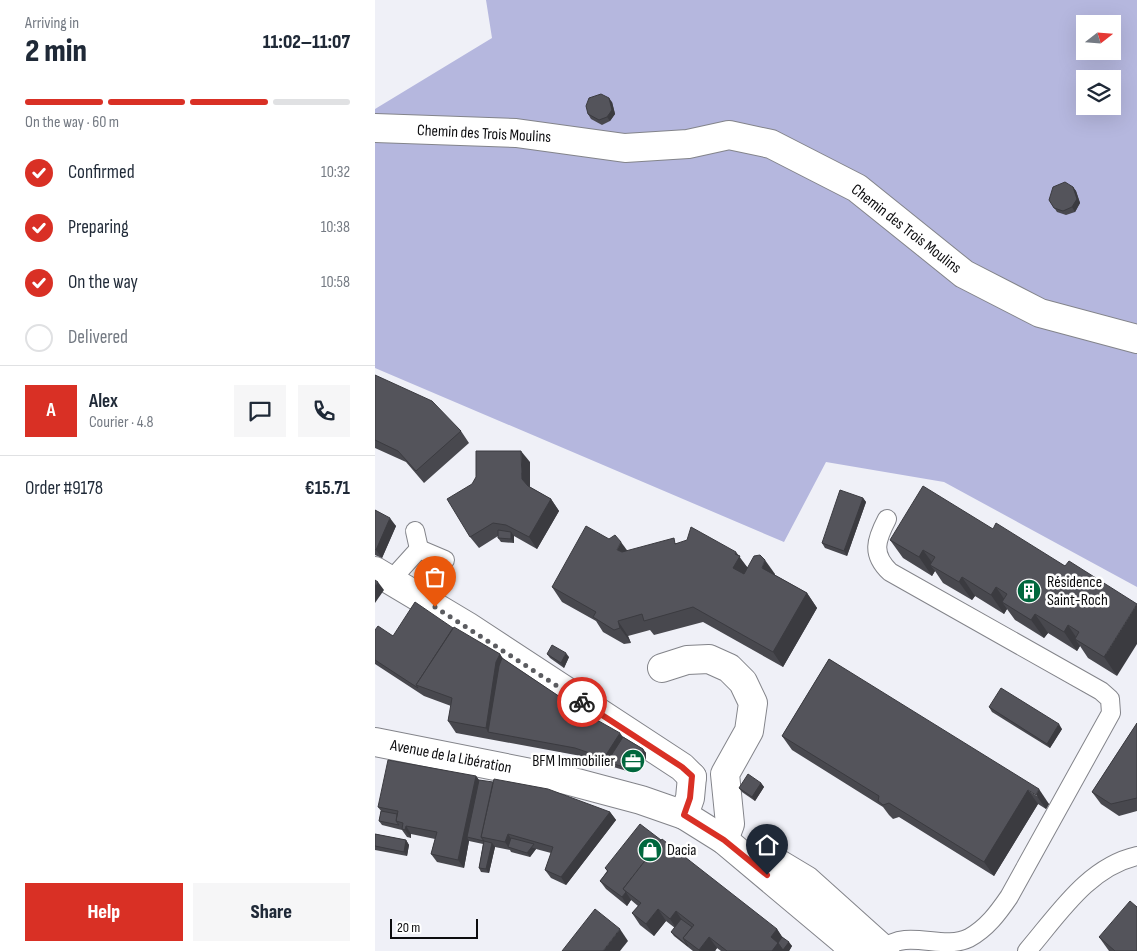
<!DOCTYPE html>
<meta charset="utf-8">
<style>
body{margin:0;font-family:"Sofia Sans Condensed",sans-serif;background:#f6f6f7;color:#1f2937;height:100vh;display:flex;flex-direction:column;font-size:19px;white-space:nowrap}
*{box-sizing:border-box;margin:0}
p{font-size:16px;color:#747a83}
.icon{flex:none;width:28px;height:28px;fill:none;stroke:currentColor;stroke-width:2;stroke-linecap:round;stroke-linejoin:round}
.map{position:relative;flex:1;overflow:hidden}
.panel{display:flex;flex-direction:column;background:#fff;width:375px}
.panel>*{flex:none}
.needle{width:32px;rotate:73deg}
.fabs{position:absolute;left:701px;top:15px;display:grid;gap:10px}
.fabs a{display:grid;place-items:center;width:45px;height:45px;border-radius:0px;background:#fff;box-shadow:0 5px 20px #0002;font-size:25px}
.scale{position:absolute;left:15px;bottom:12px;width:88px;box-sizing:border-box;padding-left:5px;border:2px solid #0c0c0e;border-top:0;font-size:14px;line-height:18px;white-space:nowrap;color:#0c0c0e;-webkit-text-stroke:4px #fff;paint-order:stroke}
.pin{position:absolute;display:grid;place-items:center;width:42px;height:42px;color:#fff;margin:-51px -21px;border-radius:50% 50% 50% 0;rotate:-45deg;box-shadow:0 0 5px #0007}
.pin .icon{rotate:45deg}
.courier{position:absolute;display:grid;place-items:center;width:50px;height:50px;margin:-25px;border:4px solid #d93025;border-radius:50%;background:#fff;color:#222;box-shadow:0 1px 6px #0007}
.head em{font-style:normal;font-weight:800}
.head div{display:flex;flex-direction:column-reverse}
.head{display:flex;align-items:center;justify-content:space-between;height:85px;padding:0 25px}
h1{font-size:32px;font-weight:800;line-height:38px}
.bar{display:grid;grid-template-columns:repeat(4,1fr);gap:8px 5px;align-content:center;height:60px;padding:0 25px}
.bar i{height:6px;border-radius:4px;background:#e0e1e3}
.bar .current{background:#d93025}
.bar p{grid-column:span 4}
.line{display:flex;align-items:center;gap:12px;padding:0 25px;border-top:1px solid #e0e1e3}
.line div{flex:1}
.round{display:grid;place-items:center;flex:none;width:52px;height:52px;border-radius:0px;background:#f6f6f7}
ol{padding:0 25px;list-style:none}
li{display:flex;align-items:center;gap:15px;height:55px}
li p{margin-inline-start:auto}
li .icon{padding:5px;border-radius:50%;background:#d93025;color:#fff;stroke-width:4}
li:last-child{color:#747a83}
li i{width:28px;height:28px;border:2px solid #e0e1e3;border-radius:50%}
.cta{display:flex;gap:10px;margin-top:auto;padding:10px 25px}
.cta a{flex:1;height:58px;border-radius:0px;background:#d93025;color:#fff;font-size:20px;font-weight:800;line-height:58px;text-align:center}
.cta a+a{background:#f6f6f7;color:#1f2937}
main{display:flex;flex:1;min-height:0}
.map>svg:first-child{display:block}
</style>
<main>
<section class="panel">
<div class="head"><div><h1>2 min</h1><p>Arriving in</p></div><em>11:02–11:07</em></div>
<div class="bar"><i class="current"></i><i class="current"></i><i class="current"></i><i></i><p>On the way · 60 m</p></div>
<ol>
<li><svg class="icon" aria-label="check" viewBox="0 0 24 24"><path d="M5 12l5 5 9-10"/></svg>Confirmed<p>10:32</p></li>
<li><svg class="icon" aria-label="check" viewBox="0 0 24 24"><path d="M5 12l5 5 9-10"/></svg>Preparing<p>10:38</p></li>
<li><svg class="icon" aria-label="check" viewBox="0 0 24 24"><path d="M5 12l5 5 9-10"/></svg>On the way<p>10:58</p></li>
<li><i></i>Delivered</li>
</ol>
<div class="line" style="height:90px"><b class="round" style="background:#d93025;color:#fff">A</b><div><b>Alex</b><p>Courier · 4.8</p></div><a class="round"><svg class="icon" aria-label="chat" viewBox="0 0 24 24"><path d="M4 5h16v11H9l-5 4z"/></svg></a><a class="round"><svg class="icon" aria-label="phone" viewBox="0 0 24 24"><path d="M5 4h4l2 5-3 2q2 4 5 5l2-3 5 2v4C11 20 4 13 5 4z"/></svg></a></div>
<div class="line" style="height:65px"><div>Order #9178</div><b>€15.71</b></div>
<div class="cta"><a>Help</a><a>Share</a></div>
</section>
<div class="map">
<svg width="762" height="951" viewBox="0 0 762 951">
<rect width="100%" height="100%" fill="#eff0f7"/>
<path fill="#b5b7de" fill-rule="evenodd" d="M111 0H762V587L569 482 451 462 409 542 0 368V109L117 38ZM710 24H738V51H710ZM710 79H738V106H710Z"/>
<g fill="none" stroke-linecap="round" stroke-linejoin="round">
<g stroke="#83848a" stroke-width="20">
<g id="service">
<path d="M40 531 44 549"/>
<path d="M16 580 44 549 70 560"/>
<path d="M509 949C531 928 568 951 594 938 612 928 623 913 634 897L736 713 735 699 726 691 515 572C496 554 501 540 512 519"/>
<path d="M652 951C683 915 713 867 762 856"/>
</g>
</g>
<g stroke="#83848a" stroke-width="30">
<g id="minor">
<path d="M0 128 141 133 250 148 313 144 354 135 396 144 482 188 589 274 665 313 762 339"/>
<path d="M0 571 92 626 307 767 317 777"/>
<path d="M287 668 312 660 334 659 354 668 368 682 378 703 374 731 350 774 355 824 349 840"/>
<path d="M309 815 315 798 317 777"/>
</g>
</g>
<g stroke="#83848a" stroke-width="30">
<g id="secondary">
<path d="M0 742 191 780 266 800 309 815 349 840 467 939 479 951"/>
<path d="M386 853 431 880 510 951"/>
</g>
</g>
<use href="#service" stroke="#fff" stroke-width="18"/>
<use href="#minor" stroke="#fff" stroke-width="28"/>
<use href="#secondary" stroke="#fff" stroke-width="28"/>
</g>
<g fill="#48484e">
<path d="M237 102 240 114 235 121 227 125 216 119 213 114Z"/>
<path d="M698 187 701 191 705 203 700 212 691 215 682 212 674 200Z"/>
<path d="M0 375 86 431 94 443 49 483 31 462 0 448Z"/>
<path d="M155 462V487L176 499 184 511 162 549 139 536V543L126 542 123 538V536L104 548 95 537Z"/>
<path d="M488 498 491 502 472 556 450 548 447 543Z"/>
<path d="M0 510 21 526 7 558 0 555Z"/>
<path d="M618 529 690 566 742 676 713 658 705 646 702 651 673 633 669 638 640 620 632 609 629 614 600 596 597 600 568 583 560 571 557 576 528 558 515 540Z"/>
<path d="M302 543 363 556 372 567 400 574V575L432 593 442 608 408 667 328 622 279 635 275 630 253 636 256 643 249 644 228 632 221 621 187 602 177 587 253 551Z"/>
<path d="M78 628 125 654 127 658 206 711 268 749 271 753V758L267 768 259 773 235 766 206 756 81 733 73 721 76 706 49 696 0 664V630L18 636Z"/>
<path d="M172 654 194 657 189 668 175 658Z"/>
<path d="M454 659 674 804 671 809 663 804 619 876 524 817 518 819 514 815 508 807 417 750 407 736Z"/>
<path d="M614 707 687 729 675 748 617 712Z"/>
<path d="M762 723V811L744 816 726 804 717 792Z"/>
<path d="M101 776 104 780 235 812 241 820 191 885 176 878 170 870 176 853 161 849 155 857 136 852 135 850 120 847 114 873 106 872 104 868 108 844 94 841 89 868 62 862 56 854 60 839 36 834V838L32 837 27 830 7 825 4 821 6 811 3 807Z"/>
<path d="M386 783 389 787 380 801 367 792 364 788Z"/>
<path d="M0 834 31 840 34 845 32 856 0 850Z"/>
<path d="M230 868 402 929 407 937 417 946 414 951H346L342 948 340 951H318L299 936 296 932 300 928 291 921 279 936 265 925 257 913 263 906 256 900 252 906 231 889 225 881 232 871Z"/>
<path d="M724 937 762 951H734Z"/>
</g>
<g fill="#3b3b40">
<path d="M234 98 237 102 240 114 235 121 232 117Z"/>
<path d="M698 187 701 191 705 203 700 212 697 207Z"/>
<path d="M146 451 155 462V491L147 479Z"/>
<path d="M488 498 491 502 472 556 469 551Z"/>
<path d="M176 499 184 511 162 549 154 537Z"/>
<path d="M15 518 21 526 7 558 1 550Z"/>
<path d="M136 532 139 536V543L136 539Z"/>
<path d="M246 542 257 557 242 550Z"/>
<path d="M548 550 561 568 555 565 560 571 557 576 544 557Z"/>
<path d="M361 552 375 571 368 582 358 568 360 554Z"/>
<path d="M390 560 400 574 398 582 387 568Z"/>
<path d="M587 577 600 596 597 600 584 582Z"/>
<path d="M3 582 9 590 0 603V586Z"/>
<path d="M621 587 634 606 627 602 632 609 629 614 616 595Z"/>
<path d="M432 593 442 608 408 667 398 652Z"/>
<path d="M762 604V644L742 676 729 657Z"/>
<path d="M660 614 673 633 669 638 656 620Z"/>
<path d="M243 621 253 636 256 643 245 628Z"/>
<path d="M693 625 705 643 700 639 705 646 702 651 689 632Z"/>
<path d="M191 653 194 657 189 668 186 663Z"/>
<path d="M125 654 133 666 113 732 111 728 121 662Z"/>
<path d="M684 724 687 729 675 748 672 744Z"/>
<path d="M245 733 251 741 232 762 229 758Z"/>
<path d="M268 749 271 753V758L267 768 265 764Z"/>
<path d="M101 776 107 784 92 837 94 841 89 868 83 860Z"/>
<path d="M386 783 389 787 380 801 377 797Z"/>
<path d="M664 789 674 804 671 809 661 795Z"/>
<path d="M653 790 663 804 619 876 609 862Z"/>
<path d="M235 812 241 820 191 885 186 877Z"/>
<path d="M31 826 36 834V838L30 830Z"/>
<path d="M133 834 139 843 134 848 130 842Z"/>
<path d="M31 840 34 845 32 856 29 852Z"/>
<path d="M117 843 120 847 114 873 111 869Z"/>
<path d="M156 847 161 849 155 857 152 853Z"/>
<path d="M251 892 256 900 252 906 247 897Z"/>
<path d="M283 909 291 921 279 936 271 924Z"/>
<path d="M301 911 309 923 303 931 295 919Z"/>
<path d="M245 929 253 941 245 951H228Z"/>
<path d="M402 929 410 941 414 942 417 946 414 951H397L396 937Z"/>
<path d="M334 937 342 948 340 951H324V950Z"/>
</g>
<g fill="#54545b" stroke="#3b3b40">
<path d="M226 94 234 98 237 110 232 117 224 120 213 114 211 106 214 98Z"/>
<path d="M690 182 698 187 702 199 697 207 688 211 679 208 674 200 678 187Z"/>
<path d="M0 375 57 401 86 431 41 471 23 451 0 440Z"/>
<path d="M101 451H146L147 479 153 486 176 499 154 537 131 525 118 523 95 537 72 499 97 484 101 477Z"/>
<path d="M548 486 618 529 621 523 690 566 694 561 762 604 729 657 700 639 704 632 693 625 689 632 660 614 656 620 627 602 632 594 621 587 616 595 587 577 584 582 555 565 560 557 548 550 544 557 515 540Z"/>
<path d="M465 490 488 498 469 551 447 543Z"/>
<path d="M0 510 15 518 1 550 0 549Z"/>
<path d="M211 526 234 539 240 535 246 542 242 550 247 552 299 538 300 544 312 540 316 527 361 552 360 554 365 556 358 568 369 574 379 556 385 555 390 560 387 568 432 593 398 652 318 607 269 621 267 614 243 621 245 628 239 630 218 617 221 612 177 587Z"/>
<path d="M123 530 136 532V539L123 538Z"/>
<path d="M0 580 3 582 0 586Z"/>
<path d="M40 602 78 628 41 685 43 688 0 660V630L3 626 18 636Z"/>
<path d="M79 627 125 654 121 662 111 728 73 721 77 698 41 685Z"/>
<path d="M177 645 191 653 186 663 172 654Z"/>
<path d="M127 658 206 711 245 733 229 758 200 748 113 732 124 666Z"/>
<path d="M454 659 664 789 661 795 653 790 609 862 514 803 508 805 503 801 504 796 407 736Z"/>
<path d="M626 688 684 724 672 744 614 707Z"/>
<path d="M762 723V798L736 804 717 792Z"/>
<path d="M248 737 268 749V754L265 764 256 769 232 762Z"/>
<path d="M13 760 101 776 83 860 56 854 62 832 31 826 30 830 27 829 28 823 21 821 23 811 3 807Z"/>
<path d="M373 774 386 783 377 797 364 788Z"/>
<path d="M119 779 173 789 235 812 186 877 170 870 178 847 133 834 130 842 106 837Z"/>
<path d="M104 780 118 782 106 837 109 841 92 837Z"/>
<path d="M6 811 22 814 21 821 24 825 4 821Z"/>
<path d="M265 824 286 840 248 889 251 892 247 897 225 881 233 871 230 868Z"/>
<path d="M0 834 31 840 29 852 0 846Z"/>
<path d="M136 838 159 844 152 853 133 847Z"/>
<path d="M287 839 402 929 396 937 403 943 397 951H352L334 937 324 950 308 938 319 925 301 911 295 919 283 909 271 924 257 913 266 903 248 889Z"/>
<path d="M109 841 117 843 111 869 104 868Z"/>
<path d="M755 901 762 907V951H740L724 937Z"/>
<path d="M220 909 245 929 228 951H187Z"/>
<path d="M306 919 317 927 308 938 313 946 296 932Z"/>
<path d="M407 937 414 942 408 950 403 943Z"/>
</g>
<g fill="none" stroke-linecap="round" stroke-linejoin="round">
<path stroke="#5b5c60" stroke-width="5" stroke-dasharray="0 9" d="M60 607 207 702"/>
<path stroke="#d93025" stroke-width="6" d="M207 702 307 767 317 776 315 798 309 815 349 840 392 875"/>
</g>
<defs>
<g id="building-disc" transform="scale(1.25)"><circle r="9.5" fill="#00673d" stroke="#fff"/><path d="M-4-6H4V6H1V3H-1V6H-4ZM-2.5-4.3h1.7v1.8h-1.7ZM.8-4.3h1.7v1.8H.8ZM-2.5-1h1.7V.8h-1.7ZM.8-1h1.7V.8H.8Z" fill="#fff"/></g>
<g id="office-disc" transform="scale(1.25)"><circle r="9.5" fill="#00673d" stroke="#fff"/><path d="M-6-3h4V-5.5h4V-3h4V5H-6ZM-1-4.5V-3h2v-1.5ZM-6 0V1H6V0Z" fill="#fff"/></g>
<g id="shop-disc" transform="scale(1.25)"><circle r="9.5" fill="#00673d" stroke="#fff"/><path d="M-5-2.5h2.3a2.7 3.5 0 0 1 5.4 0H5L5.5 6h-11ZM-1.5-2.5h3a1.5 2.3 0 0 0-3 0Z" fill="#fff"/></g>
</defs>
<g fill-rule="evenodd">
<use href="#building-disc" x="654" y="591"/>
<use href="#office-disc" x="258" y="761"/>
<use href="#shop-disc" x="275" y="850"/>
</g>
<g text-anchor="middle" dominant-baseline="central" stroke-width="5" stroke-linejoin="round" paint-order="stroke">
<g font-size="16" fill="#0c0c0e" stroke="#fff">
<text transform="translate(109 134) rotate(3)">Chemin des Trois Moulins</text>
<text transform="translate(531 229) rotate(38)">Chemin des Trois Moulins</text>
<text transform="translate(76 757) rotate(11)">Avenue de la Libération</text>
</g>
<g font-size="16" fill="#0c0c0e" stroke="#fff" text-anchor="start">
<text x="672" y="582">Résidence<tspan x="672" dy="18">Saint-Roch</tspan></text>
<text x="240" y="761" text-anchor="end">BFM Immobilier</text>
<text x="292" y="850">Dacia</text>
</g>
</g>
</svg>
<div class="fabs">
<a><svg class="needle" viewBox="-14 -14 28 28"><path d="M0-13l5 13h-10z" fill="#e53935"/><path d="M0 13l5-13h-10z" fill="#747a83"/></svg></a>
<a><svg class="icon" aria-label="layers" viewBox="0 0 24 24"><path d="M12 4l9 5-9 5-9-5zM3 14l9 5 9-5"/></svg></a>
</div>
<div class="scale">20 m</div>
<div class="pin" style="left:60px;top:607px;background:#ea580c"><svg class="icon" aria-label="bag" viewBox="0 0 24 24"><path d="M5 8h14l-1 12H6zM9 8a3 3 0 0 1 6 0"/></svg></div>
<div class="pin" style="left:392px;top:875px;background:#1f2937"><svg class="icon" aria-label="home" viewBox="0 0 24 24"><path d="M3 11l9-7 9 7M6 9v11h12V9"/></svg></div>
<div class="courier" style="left:207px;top:702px"><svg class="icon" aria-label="bike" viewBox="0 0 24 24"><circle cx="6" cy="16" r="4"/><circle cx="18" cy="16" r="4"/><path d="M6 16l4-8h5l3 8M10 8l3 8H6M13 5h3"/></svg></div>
</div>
</main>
